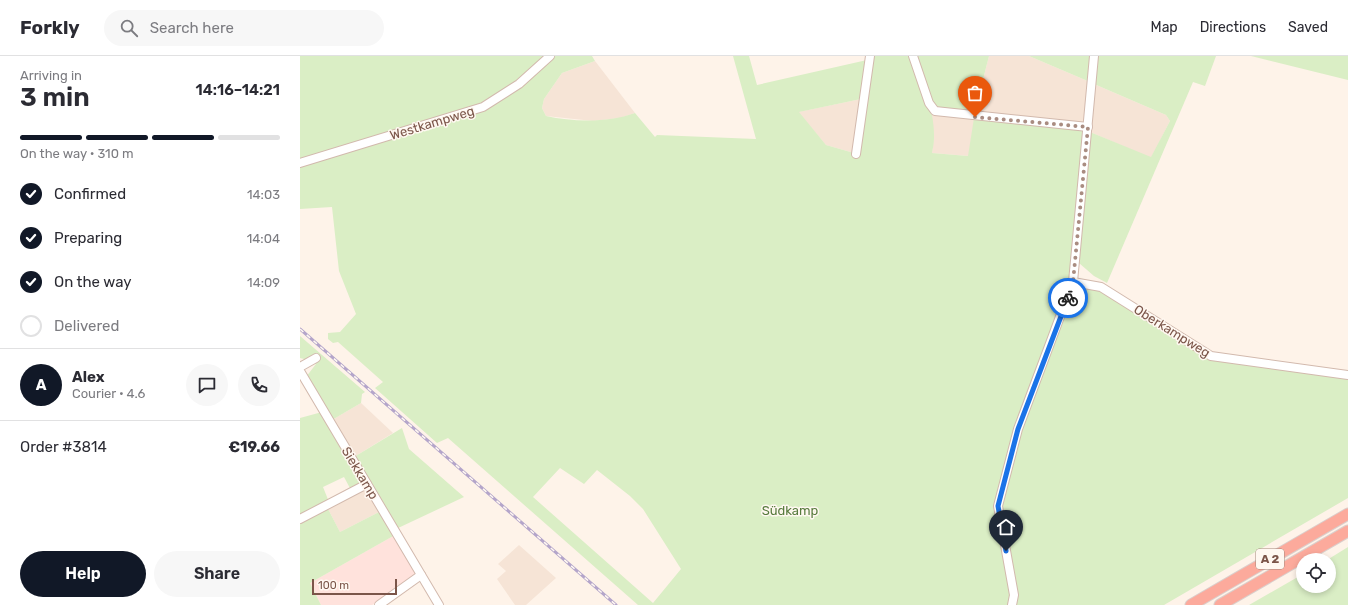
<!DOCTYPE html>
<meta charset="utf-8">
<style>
body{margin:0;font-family:Rubik,sans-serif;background:#f7f7f7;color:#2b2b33;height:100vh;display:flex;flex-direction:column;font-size:15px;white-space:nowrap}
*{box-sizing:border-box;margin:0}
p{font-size:13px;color:#7c7c81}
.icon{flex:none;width:22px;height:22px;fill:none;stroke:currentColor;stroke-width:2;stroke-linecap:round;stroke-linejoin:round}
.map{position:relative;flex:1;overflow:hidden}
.side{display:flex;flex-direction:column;background:#fff;width:300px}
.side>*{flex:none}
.tools{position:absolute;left:996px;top:497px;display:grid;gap:8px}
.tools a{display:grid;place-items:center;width:40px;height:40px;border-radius:50%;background:#fff;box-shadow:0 2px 6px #0003;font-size:20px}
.scale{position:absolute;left:12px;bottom:10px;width:85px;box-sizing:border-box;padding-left:4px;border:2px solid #7b5549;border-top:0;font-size:11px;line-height:14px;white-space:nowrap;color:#7b5549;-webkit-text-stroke:3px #fff8f1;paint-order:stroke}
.pin{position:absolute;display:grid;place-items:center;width:34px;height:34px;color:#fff;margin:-41px -17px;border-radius:50% 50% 50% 0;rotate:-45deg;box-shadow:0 0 4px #0007}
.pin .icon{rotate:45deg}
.courier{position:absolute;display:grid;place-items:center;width:40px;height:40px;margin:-20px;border:3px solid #1a73e8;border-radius:50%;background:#fff;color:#222;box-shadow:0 1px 5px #0007}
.headline em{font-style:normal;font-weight:600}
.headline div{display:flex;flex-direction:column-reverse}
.headline{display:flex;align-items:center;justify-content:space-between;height:68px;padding:0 20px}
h1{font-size:26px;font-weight:600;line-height:30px}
.bar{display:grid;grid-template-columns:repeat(4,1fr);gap:6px 4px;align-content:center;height:48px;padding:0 20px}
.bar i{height:5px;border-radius:3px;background:#e1e1e2}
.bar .on{background:#111827}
.bar p{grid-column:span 4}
.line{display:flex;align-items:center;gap:10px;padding:0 20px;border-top:1px solid #e1e1e2}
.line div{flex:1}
.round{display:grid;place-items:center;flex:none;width:42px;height:42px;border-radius:21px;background:#f7f7f7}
ol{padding:0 20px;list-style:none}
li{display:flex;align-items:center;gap:12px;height:44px}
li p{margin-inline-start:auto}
li .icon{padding:4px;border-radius:50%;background:#111827;color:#fff;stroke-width:4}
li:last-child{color:#7c7c81}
li i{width:22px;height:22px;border:2px solid #e1e1e2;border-radius:50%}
.button{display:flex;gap:8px;margin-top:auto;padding:8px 20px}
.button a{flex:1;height:46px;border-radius:24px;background:#111827;color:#fff;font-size:16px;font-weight:600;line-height:46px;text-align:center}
.button a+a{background:#f7f7f7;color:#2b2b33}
header{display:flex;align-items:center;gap:24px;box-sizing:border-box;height:56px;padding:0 20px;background:#fff;border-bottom:1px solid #e1e1e2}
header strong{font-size:19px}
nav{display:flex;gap:22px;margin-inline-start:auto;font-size:14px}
.search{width:280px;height:36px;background:#f7f7f7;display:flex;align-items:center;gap:10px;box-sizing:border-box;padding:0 14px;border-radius:22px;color:#7c7c81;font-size:15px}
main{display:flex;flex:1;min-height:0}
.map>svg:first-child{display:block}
</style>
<header>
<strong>Forkly</strong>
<div class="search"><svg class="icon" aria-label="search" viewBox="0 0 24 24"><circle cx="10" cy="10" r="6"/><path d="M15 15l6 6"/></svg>Search here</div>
<nav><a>Map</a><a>Directions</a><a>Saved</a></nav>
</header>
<main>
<section class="side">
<div class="headline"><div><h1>3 min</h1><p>Arriving in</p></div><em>14:16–14:21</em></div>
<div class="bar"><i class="on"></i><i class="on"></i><i class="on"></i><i></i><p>On the way · 310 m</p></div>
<ol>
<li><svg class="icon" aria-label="check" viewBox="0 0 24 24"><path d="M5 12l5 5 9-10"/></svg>Confirmed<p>14:03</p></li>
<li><svg class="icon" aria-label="check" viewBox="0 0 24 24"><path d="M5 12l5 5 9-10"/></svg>Preparing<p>14:04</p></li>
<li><svg class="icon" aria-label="check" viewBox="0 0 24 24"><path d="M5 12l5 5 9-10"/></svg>On the way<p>14:09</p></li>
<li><i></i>Delivered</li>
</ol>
<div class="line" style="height:72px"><b class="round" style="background:#111827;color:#fff">A</b><div><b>Alex</b><p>Courier · 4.6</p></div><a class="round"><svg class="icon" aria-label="chat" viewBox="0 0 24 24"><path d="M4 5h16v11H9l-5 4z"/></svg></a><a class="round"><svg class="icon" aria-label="phone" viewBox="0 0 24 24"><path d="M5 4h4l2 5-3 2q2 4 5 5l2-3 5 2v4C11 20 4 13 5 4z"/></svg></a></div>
<div class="line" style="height:52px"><div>Order #3814</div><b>€19.66</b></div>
<div class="button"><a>Help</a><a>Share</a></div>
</section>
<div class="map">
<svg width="1048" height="549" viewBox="0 0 1048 549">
<rect width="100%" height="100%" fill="#fef3e9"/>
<g fill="#f6e4d6">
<path d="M689 0H729L790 26 786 71 668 100 632 97 634 81 630 55 674 59Z"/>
<path d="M295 5 335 57 320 62 293 65 246 60 242 52 244 43 262 17Z"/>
<path d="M794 28 866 59 870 65 851 102 790 76Z"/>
<path d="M561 43 554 97 526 89 498 56Z"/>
<path d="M61 347 93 377 54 401 32 364Z"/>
<path d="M67 431 81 455 40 476 27 451Z"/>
<path d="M219 489 256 522 226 549H215L197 523 206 515 198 508Z"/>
</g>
<path fill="#ffe2dc" d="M95 479 115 515V519L72 549H21L10 527Z"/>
<g fill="#daeec5" fill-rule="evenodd">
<path d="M0 0H244L217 26 181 48 0 105Z"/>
<path d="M254 0H292L295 5 262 17 244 43 242 52 246 60C274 66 307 67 335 57L355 81 357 79 456 83 433 0H449L457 29 567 4 561 43 499 56 526 89 554 97 571 0H610C622 24 635 54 634 82 634 87 633 92 632 97L668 100 674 62 786 71 770 223 696 451 711 539 709 549H338L148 382 137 387 75 332 83 326 38 286 33 287 28 283V277L40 276 56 258 39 215 32 151 0 153V110L166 60 222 29ZM260 412 284 428 297 414 330 440 343 453 381 513 353 547 233 441Z"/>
<path d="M615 0H689L674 59 637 56Z"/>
<path d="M729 0H791L790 26Z"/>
<path d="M796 0H916L905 30 893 26 807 227 794 220 779 207V189L790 76 851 101 870 65 866 59 794 28Z"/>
<path d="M951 0H1048V24Z"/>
<path d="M774 232H798L909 304 1048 321V442L864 549H715L701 451 720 377Z"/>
<path d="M0 280 65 336 62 338 61 347 32 364 6 321 16 308 12 305 0 302Z"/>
<path d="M22 356 65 427 51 434 44 421 23 431 29 446 0 460V362Z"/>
<path d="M102 372 109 393 164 441 96 473 54 401Z"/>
<path d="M27 451 40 476 81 455 95 479 10 527 21 549H0V465Z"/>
<path d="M1048 491V549H949L1003 518V530H1029V504H1027Z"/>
</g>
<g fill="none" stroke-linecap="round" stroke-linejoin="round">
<g stroke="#d2b9ad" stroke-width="10">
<g id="minor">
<path d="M613 0 629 47 635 55 788 71"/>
<path d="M556 98 570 0"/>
<path d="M0 107 183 51 219 28 250 0"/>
<path d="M773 226 801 231 911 300 1048 319"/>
<path d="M0 311 16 302"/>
<path d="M0 315 139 549"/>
<path d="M0 463 67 428"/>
<path d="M79 549 121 519"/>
<path d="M712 549 714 539 698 450 718 373 773 226 794 0"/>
</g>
</g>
<g stroke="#dacfcc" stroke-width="13">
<g id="highway">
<path d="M891 549 1048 458"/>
<path d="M920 549 1048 475"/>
</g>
</g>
<use href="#minor" stroke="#fff" stroke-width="8"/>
<use href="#highway" stroke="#fcaa9c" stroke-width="11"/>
<g stroke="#b4a5ca" stroke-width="3">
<path id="rail" d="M0 273 316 549"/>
</g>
<use href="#rail" stroke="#fff8f1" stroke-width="1.5" stroke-dasharray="4.5" stroke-linecap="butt"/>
</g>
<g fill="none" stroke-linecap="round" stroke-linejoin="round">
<path stroke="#a98c81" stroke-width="4" stroke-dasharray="0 7.2" d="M675 61 788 71 773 226 768 242"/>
<path stroke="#1a73e8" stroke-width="5" d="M706 495 698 450 718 373 768 242"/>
</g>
<g text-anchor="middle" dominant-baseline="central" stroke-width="3" stroke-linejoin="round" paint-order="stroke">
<rect fill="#fff8f1" stroke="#a3867b" stroke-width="1" x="956" y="493" width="28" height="20" rx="3"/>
<g font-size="12" font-weight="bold" fill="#7b5549">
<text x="970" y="503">A 2</text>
</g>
<g font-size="13" fill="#7b5549" stroke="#fff8f1">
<text transform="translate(132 67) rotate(-17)">Westkampweg</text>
<text transform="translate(872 275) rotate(32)">Oberkampweg</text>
<text transform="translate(60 417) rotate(59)">Siekkamp</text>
</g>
<g font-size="13" fill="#577b3d" stroke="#fff8f1">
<text x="490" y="454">Südkamp</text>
</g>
</g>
</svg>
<div class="tools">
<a><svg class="icon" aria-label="locate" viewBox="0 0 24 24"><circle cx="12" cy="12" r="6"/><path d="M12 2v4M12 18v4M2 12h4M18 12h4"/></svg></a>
</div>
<div class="scale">100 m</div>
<div class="pin" style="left:675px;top:61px;background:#ea580c"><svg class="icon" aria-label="bag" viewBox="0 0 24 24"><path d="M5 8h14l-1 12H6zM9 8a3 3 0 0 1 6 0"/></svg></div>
<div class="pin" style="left:706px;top:495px;background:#1f2937"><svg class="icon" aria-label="home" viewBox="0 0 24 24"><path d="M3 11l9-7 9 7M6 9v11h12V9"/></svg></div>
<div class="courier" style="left:768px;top:242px"><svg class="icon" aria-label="bike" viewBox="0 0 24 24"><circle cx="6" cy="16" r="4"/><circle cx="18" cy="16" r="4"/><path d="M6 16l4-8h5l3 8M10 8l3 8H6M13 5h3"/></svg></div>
</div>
</main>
